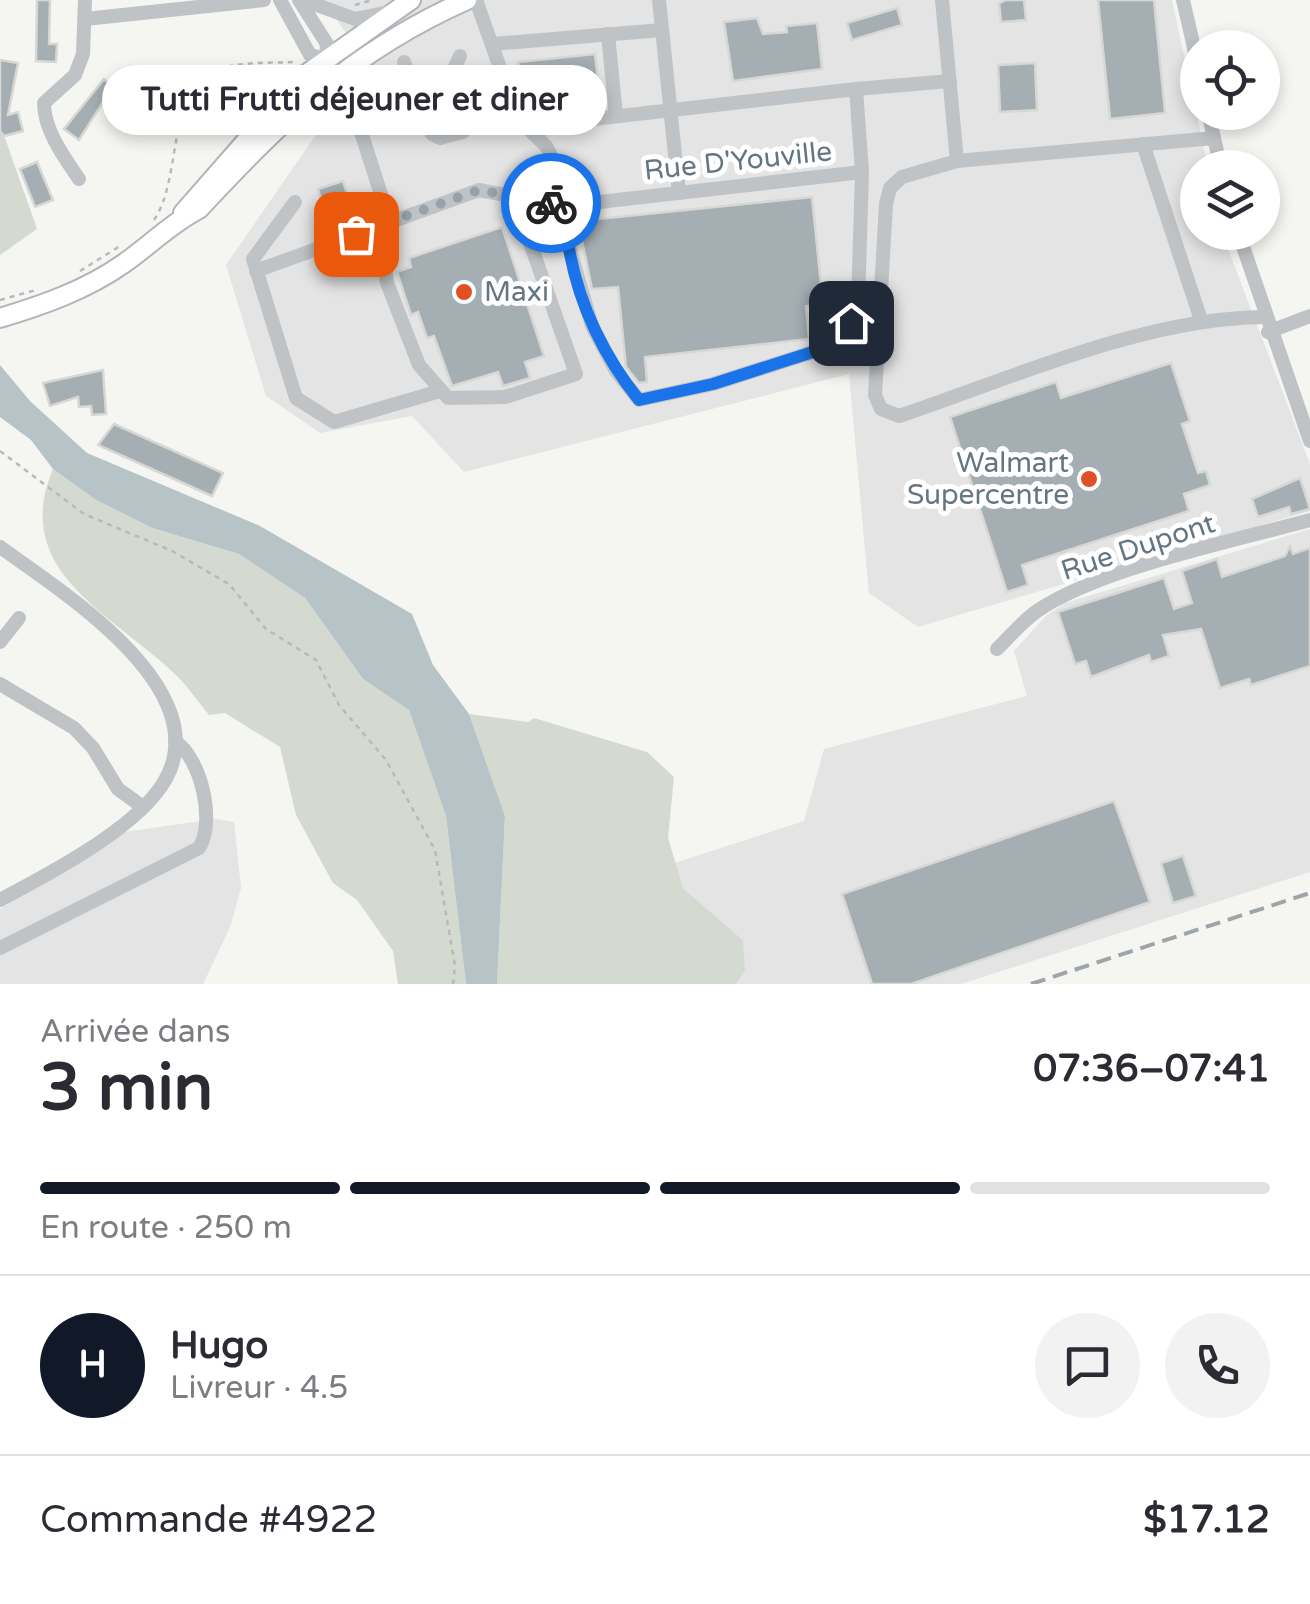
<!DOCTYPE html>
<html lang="fr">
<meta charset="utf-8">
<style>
body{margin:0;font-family:"Varela Round",sans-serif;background:#f2f2f3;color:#2b2b33;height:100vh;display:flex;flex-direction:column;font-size:38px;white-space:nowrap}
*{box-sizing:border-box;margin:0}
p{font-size:32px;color:#7c7c81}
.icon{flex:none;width:55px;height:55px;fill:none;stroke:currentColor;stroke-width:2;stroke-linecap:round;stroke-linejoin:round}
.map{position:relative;height:984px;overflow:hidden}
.panel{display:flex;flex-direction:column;background:#fff;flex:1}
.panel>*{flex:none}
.controls{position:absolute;left:1180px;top:30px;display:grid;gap:20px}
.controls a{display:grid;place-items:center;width:100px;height:100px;border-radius:50%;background:#fff;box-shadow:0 5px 15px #0003;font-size:50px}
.pin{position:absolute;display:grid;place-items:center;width:85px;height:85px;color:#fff;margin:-42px;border-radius:20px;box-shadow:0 5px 15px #0006}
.courier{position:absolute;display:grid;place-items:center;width:100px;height:100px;margin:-50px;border:8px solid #1a73e8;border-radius:50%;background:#fff;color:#222;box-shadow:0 2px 12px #0007}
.bubble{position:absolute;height:70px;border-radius:35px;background:#fff;box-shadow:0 5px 15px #0003;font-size:32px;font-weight:700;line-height:70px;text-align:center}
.head em{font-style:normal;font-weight:700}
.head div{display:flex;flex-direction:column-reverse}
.head{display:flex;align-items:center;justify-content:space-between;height:170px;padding:0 40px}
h1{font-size:65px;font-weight:700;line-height:75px}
.bar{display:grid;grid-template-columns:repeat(4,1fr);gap:15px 10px;align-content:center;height:120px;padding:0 40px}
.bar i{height:12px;border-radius:8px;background:#e1e1e2}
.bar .selected{background:#111827}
.bar p{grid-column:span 4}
.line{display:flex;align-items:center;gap:25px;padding:0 40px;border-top:2px solid #e1e1e2}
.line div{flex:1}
.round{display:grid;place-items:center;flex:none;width:105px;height:105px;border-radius:52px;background:#f2f2f3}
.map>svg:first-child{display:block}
</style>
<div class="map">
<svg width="1310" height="984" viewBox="0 0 1310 984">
<rect width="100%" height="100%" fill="#f5f5f2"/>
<g fill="#e3e4e3">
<path d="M323 0H1172L1208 167 1198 168V232L1222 233 1310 464V511L918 627 869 593 849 374 464 472 412 416 320 433 266 396 226 265 366 62Z"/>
<path d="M1310 529V872L961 984H736L744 969 743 940 683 888 675 863 804 821 824 749 1027 696 1014 651 1046 616 1065 603Z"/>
<path d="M216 819 234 822 241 888 230 927 203 984H0V909L124 832Z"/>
</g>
<g fill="#d5dad1">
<path d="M0 124 37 229 0 255Z"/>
<path d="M53 469 96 500 152 528 239 554 305 598 363 679 409 710 446 816 466 984H398L393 951 357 900 333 883 296 815 280 747 225 713 209 715C199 703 190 690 180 679 120 617 8 575 53 469Z"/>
<path d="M469 714 528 722 534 718 647 752 674 777 668 838 683 888 743 940 745 970 736 984H497L505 816Z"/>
</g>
<path fill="#b6c3c7" d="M0 365 30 401 87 453 260 526 412 614 433 665 469 714 505 816 497 984H466L446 816 409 710 363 679 305 598 239 554 152 528 96 500 53 469 31 440 0 417Z"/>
<g fill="#a5aeb3" stroke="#d7d7d4" stroke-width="2.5">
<path d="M37 0H50L49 44H57L56 62 36 61Z"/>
<path d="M1006 0H1024L1026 20 1001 22 999 3Z"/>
<path d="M1098 0H1154L1165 113 1110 119Z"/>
<path d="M897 8 902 25 852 40 847 23Z"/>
<path d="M757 18 763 34 787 32 786 26 817 23 822 69 733 81 724 22Z"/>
<path d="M595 54 600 98 528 111 518 62Z"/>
<path d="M0 60 18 63 8 115 18 112 23 131 4 136 0 131Z"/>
<path d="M1035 63 1037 110 1000 112 998 65Z"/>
<path d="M441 74 454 120 440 125 422 80Z"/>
<path d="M104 79 113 86 79 140 64 129Z"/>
<path d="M37 162 53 200 35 207 20 169Z"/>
<path d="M343 181 356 221 334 229 329 226 318 189Z"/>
<path d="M812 197 823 304 806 306 809 339 645 357 647 382 639 383 626 367 618 287 592 289 578 221Z"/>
<path d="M502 227 544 356 525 362 530 378 503 386 498 372 452 386 434 336 427 338 418 312 411 315 397 272 411 267 409 258Z"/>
<path d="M1171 363 1190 421 1182 424 1198 473 1206 471 1210 485 1184 494 1189 511 1022 565 1028 585 1007 592 950 417 1056 382 1061 398Z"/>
<path d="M103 370 106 414 92 415 91 406 79 407 78 397 50 406 43 383Z"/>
<path d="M114 424 223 473 212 496 98 445Z"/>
<path d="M1300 478 1310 509 1291 514 1289 507 1258 517 1252 499Z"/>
<path d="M1290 546 1293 554 1310 548V666L1251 685 1249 679 1220 688 1201 629 1163 635 1169 656 1151 662 1149 655 1091 677 1086 661 1075 664 1058 612 1164 578 1174 609 1192 603 1182 571 1217 559 1222 577 1285 556Z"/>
<path d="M1114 801 1150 902 911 984H872L842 894Z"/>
<path d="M1183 856 1196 896 1173 903 1161 863Z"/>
</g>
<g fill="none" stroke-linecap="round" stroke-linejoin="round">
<g stroke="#b0b5b9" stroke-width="22">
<g id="major">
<path d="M183 213 302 77 411 0"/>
<path d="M0 318C43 305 86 290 123 264 149 246 170 224 199 209 284 118 352 51 467 0"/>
</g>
</g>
<g stroke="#b7babd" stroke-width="2.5" stroke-dasharray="5 5" stroke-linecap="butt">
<path d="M355 5 372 0"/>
<path d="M154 220C185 175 162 78 230 66 251 62 273 63 294 62"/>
<path d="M80 271 120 246"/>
<path d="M0 300 36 290"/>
<path d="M0 451 84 514 172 551 229 584 266 629 316 660 339 705 386 760 435 850 455 966 453 984"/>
</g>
<g stroke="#bfc3c6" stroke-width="14">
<path d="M280 0 310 55 326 59"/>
<path d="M299 0 327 44 326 59 349 95 390 222 384 261 387 283 419 365 448 398 505 397 576 374 513 194"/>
<path d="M303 0 355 19 389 12"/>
<path d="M476 0 518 119 546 146 556 165 565 233 592 326 616 371 639 400 713 384 844 342 858 303 862 172"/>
<path d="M659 0 679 193"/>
<path d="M942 0 957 161"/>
<path d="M1183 0 1198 65"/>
<path d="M85 19 264 0"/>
<path d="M608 34 616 116"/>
<path d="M492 44 662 30"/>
<path d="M404 62 432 134 440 138 463 132 468 126 458 98"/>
<path d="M453 85 451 75 460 56"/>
<path d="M1208 112 1221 168"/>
<path d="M293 114 338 116 360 130"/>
<path d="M524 127 856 89"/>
<path d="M1214 138 957 161 902 177 890 188 886 204 875 395 881 409 899 416C1012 378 1145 318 1264 317"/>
<path d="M1143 144 1201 320"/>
<path d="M79 179C64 157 44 130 44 103L75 75 83 54 85 0"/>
<path d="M295 202 253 259 296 398 334 422 440 391"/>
<path d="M1238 232 1310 441"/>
<path d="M256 271 479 190 564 206 862 172 856 89 950 81"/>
<path d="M1268 332 1310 316"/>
<path d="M0 547C65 594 237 701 153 797 119 837 47 875 0 900"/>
<path d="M0 642 19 618"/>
<path d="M997 649C1010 636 1023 621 1037 611 1100 568 1234 541 1310 520"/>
<path d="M0 684 74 728 93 748 118 789 143 807"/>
<path d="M0 948 199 848C216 822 201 758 175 741"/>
</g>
<use href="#major" stroke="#fff" stroke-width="18"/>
<path stroke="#9ea5aa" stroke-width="4" stroke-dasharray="15 8" stroke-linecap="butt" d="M1031 984 1310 893"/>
</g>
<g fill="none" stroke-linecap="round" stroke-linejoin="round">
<path stroke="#97a2aa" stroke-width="10" stroke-dasharray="0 18" d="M356 234 479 190 551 203"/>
<path stroke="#1a73e8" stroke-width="12" d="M551 203 564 206C568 278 594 344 639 400L713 384 844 342 851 323"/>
</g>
<g fill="#e14f26" stroke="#fff" stroke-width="4">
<circle cx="464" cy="292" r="10"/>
<circle cx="1089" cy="479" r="10"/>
</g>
<g text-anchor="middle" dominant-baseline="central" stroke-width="10" stroke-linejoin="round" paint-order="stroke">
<g font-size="28" fill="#657683" stroke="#fff">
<text transform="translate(738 161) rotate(-6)">Rue D'Youville</text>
<text transform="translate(1138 547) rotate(-18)">Rue Dupont</text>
</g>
<g font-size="28" fill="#657683" stroke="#fff" text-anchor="start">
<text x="484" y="292">Maxi</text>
<text x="1069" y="463" text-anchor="end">Walmart<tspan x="1069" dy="32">Supercentre</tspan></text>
</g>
</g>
</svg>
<div class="controls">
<a><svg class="icon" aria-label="locate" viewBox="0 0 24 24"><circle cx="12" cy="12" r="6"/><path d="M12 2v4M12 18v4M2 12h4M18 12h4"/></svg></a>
<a><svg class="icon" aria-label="layers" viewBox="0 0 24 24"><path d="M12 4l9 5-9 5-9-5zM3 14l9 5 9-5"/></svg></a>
</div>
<div class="pin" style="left:356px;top:234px;background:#ea580c"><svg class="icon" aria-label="bag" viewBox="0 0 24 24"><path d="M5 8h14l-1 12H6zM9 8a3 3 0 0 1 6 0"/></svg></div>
<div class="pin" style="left:851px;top:323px;background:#1f2937"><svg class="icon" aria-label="home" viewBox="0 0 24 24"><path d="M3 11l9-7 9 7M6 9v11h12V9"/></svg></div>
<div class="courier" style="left:551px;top:203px"><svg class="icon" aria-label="bike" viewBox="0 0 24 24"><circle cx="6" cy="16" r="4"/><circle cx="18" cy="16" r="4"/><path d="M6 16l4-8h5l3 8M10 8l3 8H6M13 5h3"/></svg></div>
<div class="bubble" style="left:102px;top:65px;width:505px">Tutti Frutti déjeuner et diner</div>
</div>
<section class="panel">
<div class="head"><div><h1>3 min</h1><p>Arrivée dans</p></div><em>07:36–07:41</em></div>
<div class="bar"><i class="selected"></i><i class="selected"></i><i class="selected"></i><i></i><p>En route · 250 m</p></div>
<div class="line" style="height:180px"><b class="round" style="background:#111827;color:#fff">H</b><div><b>Hugo</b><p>Livreur · 4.5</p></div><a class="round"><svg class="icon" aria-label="chat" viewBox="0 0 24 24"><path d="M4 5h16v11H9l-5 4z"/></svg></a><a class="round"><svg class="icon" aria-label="phone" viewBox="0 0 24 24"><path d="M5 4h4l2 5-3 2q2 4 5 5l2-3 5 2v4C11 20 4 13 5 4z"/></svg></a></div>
<div class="line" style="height:130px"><div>Commande #4922</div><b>$17.12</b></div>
</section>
